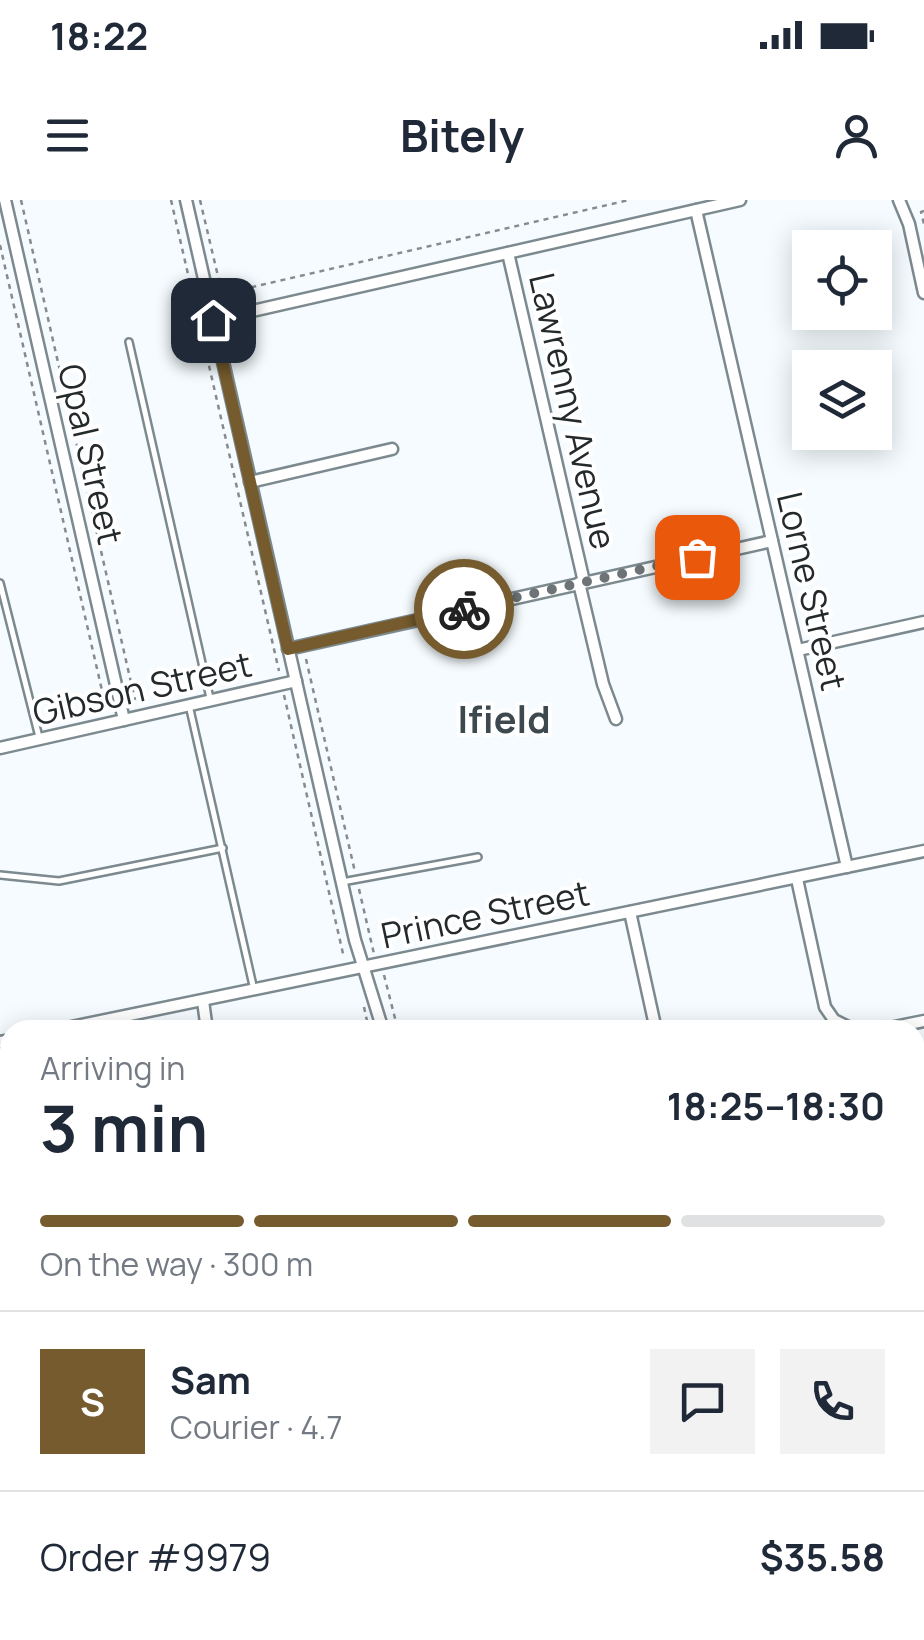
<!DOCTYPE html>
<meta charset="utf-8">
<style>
body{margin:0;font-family:Manrope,sans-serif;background:#f2f2f3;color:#1f2937;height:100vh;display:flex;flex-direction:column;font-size:38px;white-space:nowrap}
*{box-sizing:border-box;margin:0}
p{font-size:32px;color:#747a83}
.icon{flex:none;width:55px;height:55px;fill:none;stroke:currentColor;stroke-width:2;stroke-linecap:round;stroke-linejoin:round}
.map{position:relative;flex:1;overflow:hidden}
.drawer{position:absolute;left:0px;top:820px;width:925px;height:620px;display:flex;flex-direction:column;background:#fff;border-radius:30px 30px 0 0;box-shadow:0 5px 25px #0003}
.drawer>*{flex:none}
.tools{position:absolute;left:792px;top:30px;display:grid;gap:20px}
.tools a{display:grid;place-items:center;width:100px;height:100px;border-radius:0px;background:#fff;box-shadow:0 5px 25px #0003;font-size:50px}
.pin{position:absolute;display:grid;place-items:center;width:85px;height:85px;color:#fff;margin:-42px;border-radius:20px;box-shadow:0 5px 15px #0006}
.courier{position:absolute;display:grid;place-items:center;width:100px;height:100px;margin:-50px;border:8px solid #755b2d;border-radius:50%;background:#fff;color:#222;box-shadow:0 2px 12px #0007}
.overview em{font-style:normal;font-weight:700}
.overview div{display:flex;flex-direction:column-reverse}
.overview{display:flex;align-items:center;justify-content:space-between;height:170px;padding:0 40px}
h1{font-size:65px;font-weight:700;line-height:75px}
.bar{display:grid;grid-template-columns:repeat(4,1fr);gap:15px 10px;align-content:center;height:120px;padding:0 40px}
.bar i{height:12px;border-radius:8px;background:#e0e1e3}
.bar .current{background:#755b2d}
.bar p{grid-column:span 4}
.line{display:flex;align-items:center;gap:25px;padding:0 40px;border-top:2px solid #e0e1e3}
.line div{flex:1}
.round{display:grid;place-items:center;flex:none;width:105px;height:105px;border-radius:0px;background:#f2f2f3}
.status{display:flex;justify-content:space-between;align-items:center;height:70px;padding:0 50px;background:#fff;direction:ltr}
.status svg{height:28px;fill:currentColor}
header{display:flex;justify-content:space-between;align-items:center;height:130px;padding:0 40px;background:#fff;font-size:45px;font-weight:700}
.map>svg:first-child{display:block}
</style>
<div class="status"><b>18:22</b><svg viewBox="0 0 49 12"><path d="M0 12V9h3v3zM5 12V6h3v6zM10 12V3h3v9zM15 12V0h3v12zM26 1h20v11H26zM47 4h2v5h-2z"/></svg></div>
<header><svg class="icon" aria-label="menu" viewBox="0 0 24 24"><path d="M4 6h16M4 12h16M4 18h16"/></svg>Bitely<svg class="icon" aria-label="person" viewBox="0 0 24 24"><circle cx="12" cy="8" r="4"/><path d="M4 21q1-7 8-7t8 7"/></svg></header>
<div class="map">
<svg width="924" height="1440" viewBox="0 0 924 1440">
<rect width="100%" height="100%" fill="#f5fbfe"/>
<path fill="#e4f7ff" d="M924 1406V1440H822L833 1430H915V1407Z"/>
<path fill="#e0ccab" d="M10 849V1013L0 1015V851Z"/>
<path fill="#bccbd1" d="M462 1430H493L495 1440H433L432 1435Z"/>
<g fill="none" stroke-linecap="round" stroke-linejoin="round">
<g stroke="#7c8a8f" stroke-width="10">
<g id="service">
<path d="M129 142 210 498"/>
<path d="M0 383 39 537"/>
<path d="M189 505 254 790"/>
<path d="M0 675 59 681 223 648"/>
<path d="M342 682 478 657"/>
</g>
</g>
<g stroke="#7c8a8f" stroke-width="15">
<g id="minor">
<path d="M5 0 124 520"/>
<path d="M186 0 355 740 383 830"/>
<path d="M899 0 909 24 924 93"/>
<path d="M696 10 847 667"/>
<path d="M508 53 584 382"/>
<path d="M213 120 740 0"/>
<path d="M250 282 392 249"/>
<path d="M579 383 603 484 616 519"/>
<path d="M288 449 772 341"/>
<path d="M798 450 924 422"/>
<path d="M0 548 296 481"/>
<path d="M797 679 825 807 834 820 854 830"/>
<path d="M630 712 656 830"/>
<path d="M203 801 207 830"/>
<path d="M57 830 924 651"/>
<path d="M880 830 924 821"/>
<path d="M0 842 10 840"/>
<path d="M915 1020 924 1018"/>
<path d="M0 1025 10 1023"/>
<path d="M915 1188 924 1186"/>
<path d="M0 1211 10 1209"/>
<path d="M0 1397 10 1395"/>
<path d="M329 1430 331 1440"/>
<path d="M514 1430 516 1440"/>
<path d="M666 1440 721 1433"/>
</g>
</g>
<g stroke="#287d97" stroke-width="20">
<g id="primary">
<path d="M915 1390 924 1389"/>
<path d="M772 1440 788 1430"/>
</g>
</g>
<g stroke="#858b8e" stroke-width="2.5" stroke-dasharray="5 5" stroke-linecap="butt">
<path d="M21 0 135 500"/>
<path d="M171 0 279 471"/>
<path d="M200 0 225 106"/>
<path d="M924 11 921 12 924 24"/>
<path d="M0 45 106 508"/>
<path d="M222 94 629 0"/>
<path d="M306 459 355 672"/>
<path d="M284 495 344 758"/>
<path d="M359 689 374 754"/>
<path d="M384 775 398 830"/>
<path d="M364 807 369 830"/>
<path d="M818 1440 825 1430"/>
</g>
<use href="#service" stroke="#fff" stroke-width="5"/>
<use href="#minor" stroke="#fff" stroke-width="10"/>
<use href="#primary" stroke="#7fcce3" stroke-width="15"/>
</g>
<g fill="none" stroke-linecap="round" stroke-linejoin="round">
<path stroke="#6d7376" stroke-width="10" stroke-dasharray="0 18" d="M464 409 697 357"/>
<path stroke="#755b2d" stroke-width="12" d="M213 120 288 449 464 409"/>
</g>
<g text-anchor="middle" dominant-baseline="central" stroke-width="8" stroke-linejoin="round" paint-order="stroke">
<g font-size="35" fill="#242a2c" stroke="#fff">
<text transform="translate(573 211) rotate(77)">Lawrenny Avenue</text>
<text transform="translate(91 254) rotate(77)">Opal Street</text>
<text transform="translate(812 391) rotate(77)">Lorne Street</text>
<text transform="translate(142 488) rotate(-13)">Gibson Street</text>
<text transform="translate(485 714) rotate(-12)">Prince Street</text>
</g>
<g font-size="38" font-weight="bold" fill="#3d494e" stroke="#fff">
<text x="504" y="518">Ifield</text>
</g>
</g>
</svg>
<div class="tools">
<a><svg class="icon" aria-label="locate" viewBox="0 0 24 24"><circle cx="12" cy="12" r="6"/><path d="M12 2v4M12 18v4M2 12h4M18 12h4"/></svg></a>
<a><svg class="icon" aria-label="layers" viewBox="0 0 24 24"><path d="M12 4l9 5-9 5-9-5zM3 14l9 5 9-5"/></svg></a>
</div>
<div class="pin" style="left:697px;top:357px;background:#ea580c"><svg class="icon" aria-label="bag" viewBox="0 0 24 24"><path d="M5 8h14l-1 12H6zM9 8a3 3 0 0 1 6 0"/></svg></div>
<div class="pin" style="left:213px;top:120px;background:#1f2937"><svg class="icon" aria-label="home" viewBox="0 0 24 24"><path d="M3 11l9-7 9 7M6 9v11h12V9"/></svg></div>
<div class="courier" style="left:464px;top:409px"><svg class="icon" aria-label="bike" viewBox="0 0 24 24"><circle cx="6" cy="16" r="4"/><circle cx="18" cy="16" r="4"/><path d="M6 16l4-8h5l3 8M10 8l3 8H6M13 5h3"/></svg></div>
<section class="drawer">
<div class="overview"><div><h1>3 min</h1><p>Arriving in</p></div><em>18:25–18:30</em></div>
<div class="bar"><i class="current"></i><i class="current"></i><i class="current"></i><i></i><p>On the way · 300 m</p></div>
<div class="line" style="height:180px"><b class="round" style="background:#755b2d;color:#fff">S</b><div><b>Sam</b><p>Courier · 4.7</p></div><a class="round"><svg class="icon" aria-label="chat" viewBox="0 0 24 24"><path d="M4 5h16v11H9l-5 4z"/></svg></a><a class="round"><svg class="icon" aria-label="phone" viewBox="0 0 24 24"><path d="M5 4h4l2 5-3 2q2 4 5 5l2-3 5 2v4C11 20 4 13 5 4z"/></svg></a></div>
<div class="line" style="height:130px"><div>Order #9979</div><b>$35.58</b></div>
</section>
</div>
